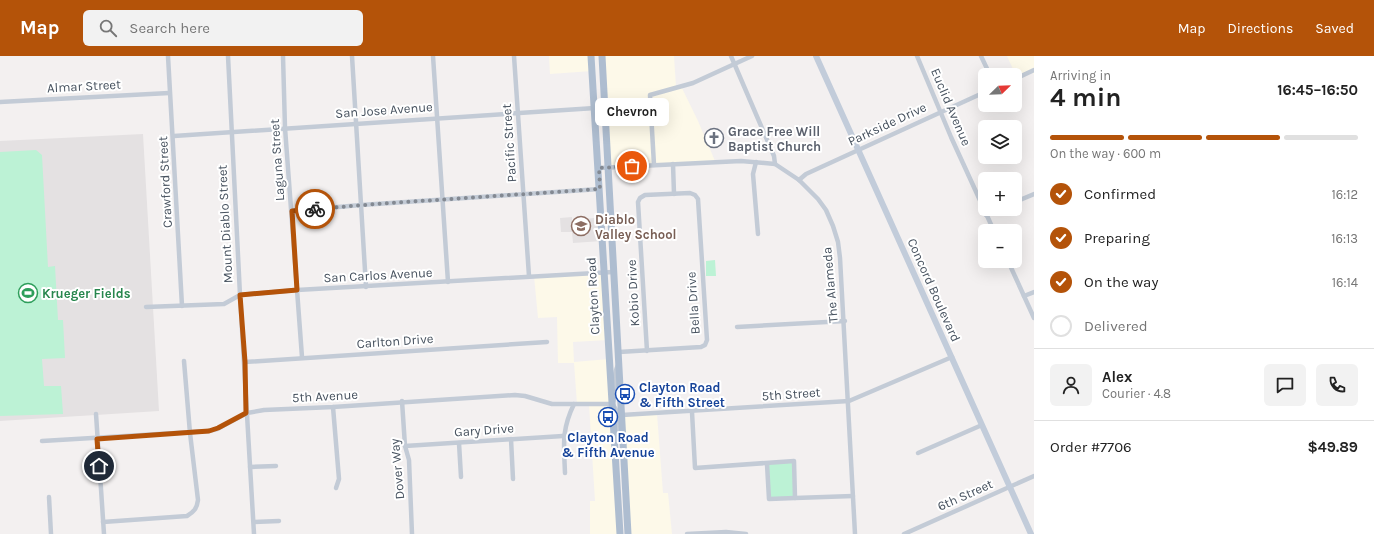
<!DOCTYPE html>
<meta charset="utf-8">
<style>
body{margin:0;font-family:Karla,sans-serif;background:#f2f2f2;color:#222;height:100vh;display:flex;flex-direction:column;font-size:15px;white-space:nowrap}
*{box-sizing:border-box;margin:0}
p{font-size:13px;color:#767676}
.icon{flex:none;width:22px;height:22px;fill:none;stroke:currentColor;stroke-width:2;stroke-linecap:round;stroke-linejoin:round}
.map{position:relative;flex:1;overflow:hidden}
.sheet{display:flex;flex-direction:column;background:#fff;width:340px}
.sheet>*{flex:none}
.needle{width:26px;rotate:67deg}
.tools{position:absolute;left:978px;top:12px;display:grid;gap:8px}
.tools a{display:grid;place-items:center;width:44px;height:44px;border-radius:6px;background:#fff;box-shadow:0 4px 16px #0002;font-size:20px}
.pin{position:absolute;display:grid;place-items:center;width:34px;height:34px;color:#fff;margin:-17px;border:2px solid #fff;border-radius:50%;box-shadow:0 1px 4px #0007}
.courier{position:absolute;display:grid;place-items:center;width:40px;height:40px;margin:-20px;border:3px solid #b45309;border-radius:50%;background:#fff;color:#222;box-shadow:0 1px 5px #0007}
.bubble{position:absolute;height:28px;border-radius:6px;background:#fff;box-shadow:0 4px 16px #0002;font-size:13px;font-weight:700;line-height:28px;text-align:center}
.overview em{font-style:normal;font-weight:700}
.overview div{display:flex;flex-direction:column-reverse}
.overview{display:flex;align-items:center;justify-content:space-between;height:68px;padding:0 16px}
h1{font-size:26px;font-weight:700;line-height:30px}
.bar{display:grid;grid-template-columns:repeat(4,1fr);gap:6px 4px;align-content:center;height:48px;padding:0 16px}
.bar i{height:5px;border-radius:3px;background:#e0e0e0}
.bar .active{background:#b45309}
.bar p{grid-column:span 4}
.line{display:flex;align-items:center;gap:10px;padding:0 16px;border-top:1px solid #e0e0e0}
.line div{flex:1}
.round{display:grid;place-items:center;flex:none;width:42px;height:42px;border-radius:6px;background:#f2f2f2}
ol{padding:0 16px;list-style:none}
li{display:flex;align-items:center;gap:12px;height:44px}
li p{margin-inline-start:auto}
li .icon{padding:4px;border-radius:50%;background:#b45309;color:#fff;stroke-width:4}
li:last-child{color:#767676}
li i{width:22px;height:22px;border:2px solid #e0e0e0;border-radius:50%}
header{display:flex;align-items:center;gap:24px;box-sizing:border-box;height:56px;padding:0 20px;background:#b45309;color:#fff}
header strong{font-size:19px}
nav{display:flex;gap:22px;margin-inline-start:auto;font-size:14px}
.search{width:280px;height:36px;background:#f2f2f2;display:flex;align-items:center;gap:10px;box-sizing:border-box;padding:0 14px;border-radius:6px;color:#767676;font-size:15px}
main{display:flex;flex:1;min-height:0}
.map>svg:first-child{display:block}
</style>
<header>
<strong>Map</strong>
<div class="search"><svg class="icon" aria-label="search" viewBox="0 0 24 24"><circle cx="10" cy="10" r="6"/><path d="M15 15l6 6"/></svg>Search here</div>
<nav><a>Map</a><a>Directions</a><a>Saved</a></nav>
</header>
<main>
<div class="map">
<svg width="1034" height="478" viewBox="0 0 1034 478">
<rect width="100%" height="100%" fill="#f3f0f0"/>
<g fill="#fdf9e9">
<path d="M549 0H591L592 15 550 18Z"/>
<path d="M602 0H674L676 31 681 30 698 65 715 105 608 111Z"/>
<path d="M1007 0H1034V19L1032 15 1017 22Z"/>
<path d="M604 216 608 284 573 286 574 306 609 303 620 478H590V445H595L589 348H577L574 307H558L557 261 538 262 534 220Z"/>
<path d="M657 358 663 437H668L672 478H628L622 359Z"/>
</g>
<g fill="#e4e1e2">
<path d="M143 78 159 355 0 365V85Z"/>
<path d="M572 161V165L601 161 602 185 573 187 572 176H561L560 162Z"/>
</g>
<g fill="#bcf2d5">
<path d="M36 94 42 99 48 211 55 210 58 264H63L65 302 42 303 44 330H61L63 358 0 360V96Z"/>
<path d="M715 204 716 220H706V205Z"/>
<path d="M794 405 795 442 769 443 767 408Z"/>
</g>
<g fill="none" stroke-linecap="round" stroke-linejoin="round">
<g stroke="#c3cbd6" stroke-width="4.5">
<path d="M168 0 182 250"/>
<path d="M228 0 240 239 254 478"/>
<path d="M283 0 285 72 302 301"/>
<path d="M352 0 366 231"/>
<path d="M433 0 448 226"/>
<path d="M514 0 529 220"/>
<path d="M731 0 774 100 775 108"/>
<path d="M917 0 951 81 994 175"/>
<path d="M981 0 990 19"/>
<path d="M1015 23 1034 14"/>
<path d="M0 46 169 37"/>
<path d="M174 80 595 52"/>
<path d="M756 106 753 118 758 178"/>
<path d="M673 108 674 138"/>
<path d="M654 109 650 39 693 27 752 0"/>
<path d="M599 112 741 105 775 108 799 124 818 143 826 154 833 170 838 186 840 202 855 478"/>
<path d="M799 124 806 118 985 36"/>
<path d="M1015 146 1034 138"/>
<path d="M292 155 361 149 600 133"/>
<path d="M986 159 1000 153"/>
<path d="M1008 205 1034 262"/>
<path d="M1024 240 1034 236"/>
<path d="M146 251 224 248 240 239 297 234 613 216"/>
<path d="M737 271 845 265"/>
<path d="M619 296 701 291 705 289 707 284 698 143 695 139 690 137 645 139 640 142 638 146 647 295"/>
<path d="M245 306 547 286"/>
<path d="M402 345 405 390 409 404 412 478"/>
<path d="M613 346C619 333 611 322 618 309"/>
<path d="M613 349C622 359 615 373 621 385"/>
<path d="M333 351 339 423 336 432"/>
<path d="M692 356 695 412 794 405 795 442 853 440"/>
<path d="M96 358 104 478"/>
<path d="M622 359 849 345 952 301"/>
<path d="M511 383 513 423"/>
<path d="M42 385 209 375 217 373 247 357 264 354 333 351 515 339 525 340 552 348H612"/>
<path d="M459 387 461 421"/>
<path d="M405 390 563 380"/>
<path d="M918 397 982 369"/>
<path d="M767 408 769 443 795 442"/>
<path d="M250 411 276 410"/>
<path d="M565 417C564 389 561 375 574 348"/>
<path d="M49 441 51 478"/>
<path d="M103 466 187 460C194 456 197 452 198 444L190 377 184 305"/>
<path d="M254 466 279 465"/>
<path d="M687 478 726 476 746 478"/>
<path d="M904 478 1034 420"/>
</g>
<path stroke="#c2ccda" stroke-width="6" d="M816 0 1031 478"/>
<g stroke="#aebdd0" stroke-width="7">
<path d="M591 0 620 478"/>
<path d="M602 0 628 478"/>
</g>
</g>
<g fill="none" stroke-linecap="round" stroke-linejoin="round">
<path stroke="#838992" stroke-width="4" stroke-dasharray="0 7.2" d="M315 153 376 148 600 133 599 112 632 110"/>
<path stroke="#b45309" stroke-width="5" d="M99 410 97 383 209 375 218 372 246 357 245 306 240 239 297 234 292 155 315 153"/>
</g>
<defs>
<g id="church-ring" transform="scale(1)"><circle r="9.5" fill="#fff" stroke="#6b7280" stroke-width="1.5"/><path d="M-1.2-6h2.4v3.5h3.3v2.4h-3.3V6h-2.4V-.1h-3.3v-2.4h3.3Z" fill="#6b7280"/></g>
<g id="school-ring" transform="scale(1)"><circle r="9.5" fill="#fff" stroke="#8d6e63" stroke-width="1.5"/><path d="M0-5L7-2L0 1L-7-2ZM-4 1L0 2.5L4 1V4Q0 6-4 4Z" fill="#8d6e63"/></g>
<g id="stadium-ring" transform="scale(1)"><circle r="9.5" fill="#fff" stroke="#2e9e5b" stroke-width="1.5"/><path d="M0-5a6.5 5 0 1 0 0 10a6.5 5 0 1 0 0-10ZM-3.5-1.8h7v3.6h-7Z" fill="#2e9e5b"/></g>
<g id="bus-ring" transform="scale(1)"><circle r="9.5" fill="#fff" stroke="#1a4fb4" stroke-width="1.5"/><path d="M-5-6H5V4H4V6H2V4H-2V6H-4V4H-5ZM-3.5-4V0h7V-4ZM-3.5 1.2v1.5H-2V1.2ZM2 1.2v1.5H3.5V1.2Z" fill="#1a4fb4"/></g>
</defs>
<g fill-rule="evenodd">
<use href="#church-ring" x="714" y="82"/>
<use href="#school-ring" x="581" y="170"/>
<use href="#stadium-ring" x="28" y="237"/>
<use href="#bus-ring" x="625" y="338"/>
<use href="#bus-ring" x="608" y="361"/>
</g>
<g text-anchor="middle" dominant-baseline="central" stroke-width="4" stroke-linejoin="round" paint-order="stroke">
<g font-size="13" fill="#47525f" stroke="#fff">
<text transform="translate(84 30) rotate(-3)">Almar Street</text>
<text transform="translate(951 51) rotate(67)">Euclid Avenue</text>
<text transform="translate(384 54) rotate(-4)">San Jose Avenue</text>
<text transform="translate(887 68) rotate(-25)">Parkside Drive</text>
<text transform="translate(509 87) rotate(-94)">Pacific Street</text>
<text transform="translate(277 104) rotate(-94)">Laguna Street</text>
<text transform="translate(165 126) rotate(-93)">Crawford Street</text>
<text transform="translate(225 168) rotate(-93)">Mount Diablo Street</text>
<text transform="translate(378 219) rotate(-3)">San Carlos Avenue</text>
<text transform="translate(830 229) rotate(-95)">The Alameda</text>
<text transform="translate(934 234) rotate(66)">Concord Boulevard</text>
<text transform="translate(633 237) rotate(-93)">Kobio Drive</text>
<text transform="translate(593 240) rotate(-93)">Clayton Road</text>
<text transform="translate(693 247) rotate(-94)">Bella Drive</text>
<text transform="translate(395 285) rotate(-4)">Carlton Drive</text>
<text transform="translate(791 338) rotate(-4)">5th Street</text>
<text transform="translate(325 340) rotate(-3)">5th Avenue</text>
<text transform="translate(484 374) rotate(-4)">Gary Drive</text>
<text transform="translate(397 413) rotate(-95)">Dover Way</text>
<text transform="translate(965 439) rotate(-24)">6th Street</text>
</g>
<g font-size="13" font-weight="bold" fill="#5b616d" stroke="#fff" text-anchor="start">
<text x="728" y="75">Grace Free Will<tspan x="728" dy="15">Baptist Church</tspan></text>
</g>
<g font-size="13" font-weight="bold" fill="#785e54" stroke="#fff" text-anchor="start">
<text x="595" y="163">Diablo<tspan x="595" dy="15">Valley School</tspan></text>
</g>
<g font-size="13" font-weight="bold" fill="#27864d" stroke="#fff" text-anchor="start">
<text x="42" y="237">Krueger Fields</text>
</g>
<g font-size="13" font-weight="bold" fill="#164399" stroke="#fff" text-anchor="start">
<text x="639" y="331">Clayton Road<tspan x="639" dy="15">&amp; Fifth Street</tspan></text>
<text x="608" y="381" text-anchor="middle">Clayton Road<tspan x="608" dy="15">&amp; Fifth Avenue</tspan></text>
</g>
</g>
</svg>
<div class="tools">
<a><svg class="needle" viewBox="-14 -14 28 28"><path d="M0-13l5 13h-10z" fill="#e53935"/><path d="M0 13l5-13h-10z" fill="#767676"/></svg></a>
<a><svg class="icon" aria-label="layers" viewBox="0 0 24 24"><path d="M12 4l9 5-9 5-9-5zM3 14l9 5 9-5"/></svg></a>
<a>+</a>
<a>−</a>
</div>
<div class="pin" style="left:632px;top:110px;background:#ea580c"><svg class="icon" aria-label="bag" viewBox="0 0 24 24"><path d="M5 8h14l-1 12H6zM9 8a3 3 0 0 1 6 0"/></svg></div>
<div class="pin" style="left:99px;top:410px;background:#1f2937"><svg class="icon" aria-label="home" viewBox="0 0 24 24"><path d="M3 11l9-7 9 7M6 9v11h12V9"/></svg></div>
<div class="courier" style="left:315px;top:153px"><svg class="icon" aria-label="bike" viewBox="0 0 24 24"><circle cx="6" cy="16" r="4"/><circle cx="18" cy="16" r="4"/><path d="M6 16l4-8h5l3 8M10 8l3 8H6M13 5h3"/></svg></div>
<div class="bubble" style="left:595px;top:42px;width:74px">Chevron</div>
</div>
<section class="sheet">
<div class="overview"><div><h1>4 min</h1><p>Arriving in</p></div><em>16:45–16:50</em></div>
<div class="bar"><i class="active"></i><i class="active"></i><i class="active"></i><i></i><p>On the way · 600 m</p></div>
<ol>
<li><svg class="icon" aria-label="check" viewBox="0 0 24 24"><path d="M5 12l5 5 9-10"/></svg>Confirmed<p>16:12</p></li>
<li><svg class="icon" aria-label="check" viewBox="0 0 24 24"><path d="M5 12l5 5 9-10"/></svg>Preparing<p>16:13</p></li>
<li><svg class="icon" aria-label="check" viewBox="0 0 24 24"><path d="M5 12l5 5 9-10"/></svg>On the way<p>16:14</p></li>
<li><i></i>Delivered</li>
</ol>
<div class="line" style="height:72px"><a class="round"><svg class="icon" aria-label="person" viewBox="0 0 24 24"><circle cx="12" cy="8" r="4"/><path d="M4 21q1-7 8-7t8 7"/></svg></a><div><b>Alex</b><p>Courier · 4.8</p></div><a class="round"><svg class="icon" aria-label="chat" viewBox="0 0 24 24"><path d="M4 5h16v11H9l-5 4z"/></svg></a><a class="round"><svg class="icon" aria-label="phone" viewBox="0 0 24 24"><path d="M5 4h4l2 5-3 2q2 4 5 5l2-3 5 2v4C11 20 4 13 5 4z"/></svg></a></div>
<div class="line" style="height:52px"><div>Order #7706</div><b>$49.89</b></div>
</section>
</main>
